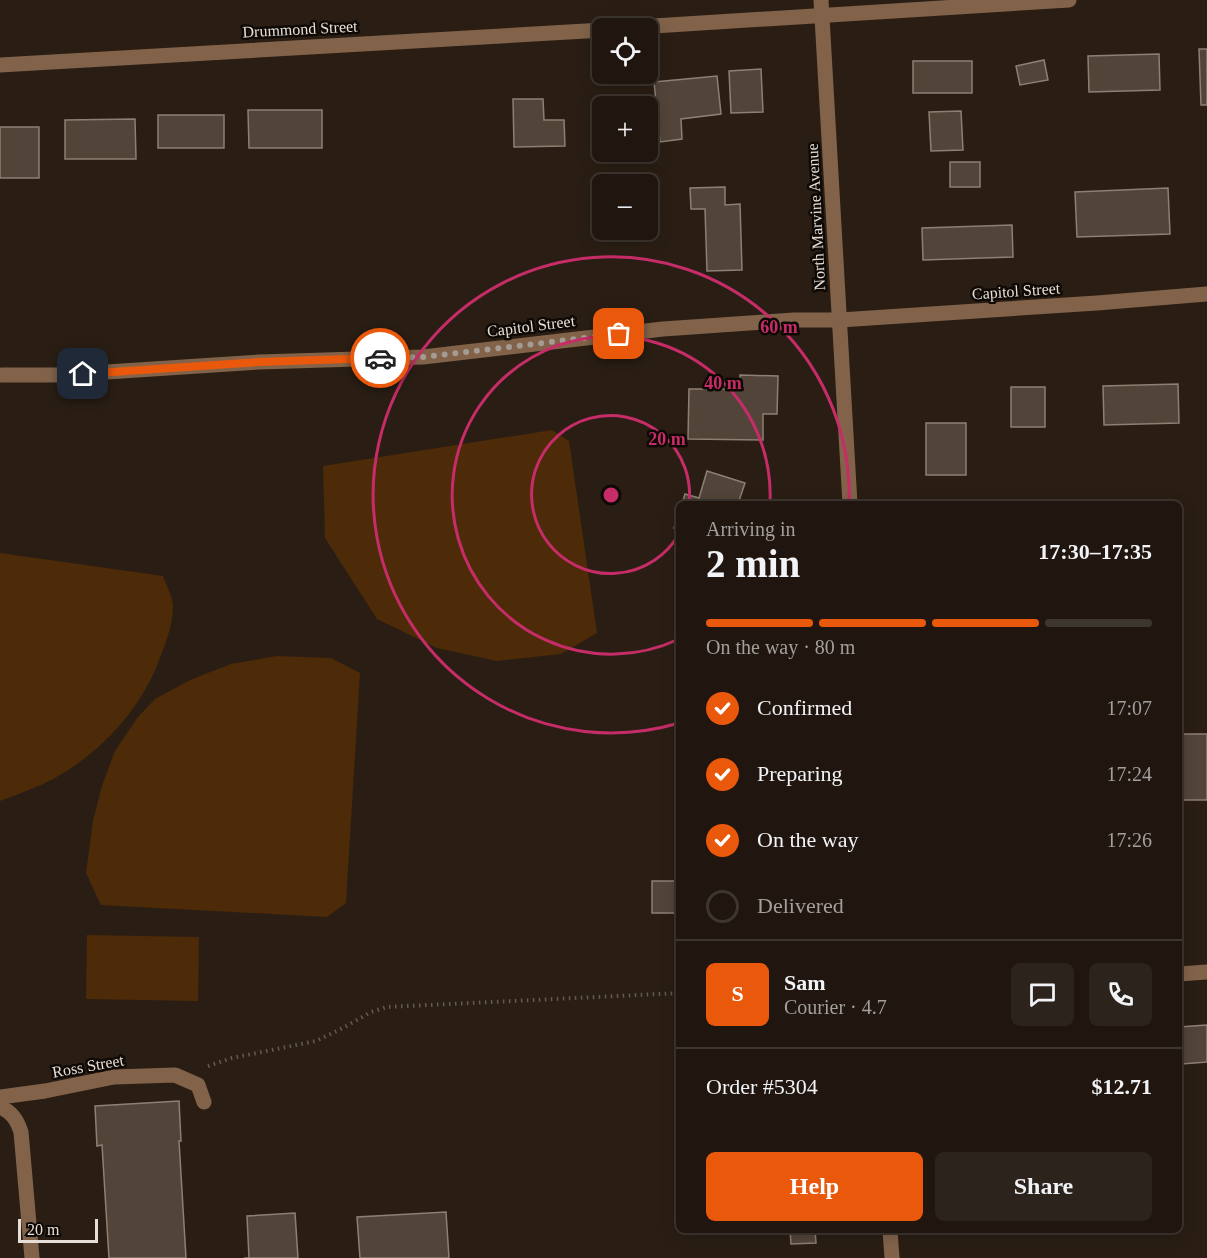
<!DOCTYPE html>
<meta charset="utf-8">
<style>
body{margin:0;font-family:Georgia,serif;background:#2d231d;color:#f1f3f6;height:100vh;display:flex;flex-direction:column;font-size:22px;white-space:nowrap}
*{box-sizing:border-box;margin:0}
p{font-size:20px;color:#a29f9e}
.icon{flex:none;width:33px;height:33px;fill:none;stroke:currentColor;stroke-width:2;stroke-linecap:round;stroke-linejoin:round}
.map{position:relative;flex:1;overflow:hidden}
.side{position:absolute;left:676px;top:501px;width:506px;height:732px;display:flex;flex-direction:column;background:#20160f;border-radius:9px;box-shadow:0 3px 15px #0003,0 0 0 2px #3d352f}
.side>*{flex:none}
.buttons{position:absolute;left:592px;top:18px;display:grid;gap:12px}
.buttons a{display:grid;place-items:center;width:66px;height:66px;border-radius:9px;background:#20160f;box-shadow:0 3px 15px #0003,0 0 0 2px #3d352f;font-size:30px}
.scale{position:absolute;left:18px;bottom:15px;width:80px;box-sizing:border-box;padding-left:6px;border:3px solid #e6ded7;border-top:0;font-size:16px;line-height:21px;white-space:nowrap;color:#e6ded7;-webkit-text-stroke:4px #0e0905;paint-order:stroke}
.pin{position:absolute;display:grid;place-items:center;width:51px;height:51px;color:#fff;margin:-26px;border-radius:12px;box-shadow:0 3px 9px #0006}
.courier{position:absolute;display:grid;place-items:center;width:60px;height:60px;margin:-30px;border:4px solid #ea580c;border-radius:50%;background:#fff;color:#222;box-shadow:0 2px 8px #0007}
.headline em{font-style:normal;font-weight:700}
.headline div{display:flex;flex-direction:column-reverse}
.headline{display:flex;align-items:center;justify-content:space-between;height:102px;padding:0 30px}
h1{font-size:39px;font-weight:700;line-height:45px}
.bar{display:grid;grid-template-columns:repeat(4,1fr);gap:9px 6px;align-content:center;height:72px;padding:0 30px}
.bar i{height:8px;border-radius:4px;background:#3d352f}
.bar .current{background:#ea580c}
.bar p{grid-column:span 4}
.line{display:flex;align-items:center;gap:15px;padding:0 30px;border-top:2px solid #3d352f}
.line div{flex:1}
.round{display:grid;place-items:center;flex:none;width:63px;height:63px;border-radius:9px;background:#2d231d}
ol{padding:0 30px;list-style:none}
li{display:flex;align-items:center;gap:18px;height:66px}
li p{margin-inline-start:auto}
li .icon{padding:6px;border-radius:50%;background:#ea580c;color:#fff;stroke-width:4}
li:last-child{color:#a29f9e}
li i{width:33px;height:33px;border:3px solid #3d352f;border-radius:50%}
.primary-button{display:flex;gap:12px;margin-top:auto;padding:12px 30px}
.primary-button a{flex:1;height:69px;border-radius:9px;background:#ea580c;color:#fff;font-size:24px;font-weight:700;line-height:69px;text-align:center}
.primary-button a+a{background:#2d231d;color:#f1f3f6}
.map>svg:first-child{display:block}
</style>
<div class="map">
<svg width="1207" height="1258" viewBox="0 0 1207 1258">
<rect width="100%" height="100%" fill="#2a1e14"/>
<g fill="#4d2a08">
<path d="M552 430 569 441 597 633 561 654 497 661 437 648 377 619 325 538 323 466Z"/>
<path d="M0 553 163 576C166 585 173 597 173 606 173 622 167 641 161 655 143 707 103 751 55 778 38 787 19 794 0 801Z"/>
<path d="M277 656 331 658 360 673 346 903 327 917 101 905 86 873 93 821 102 786 115 751 138 717 155 699 190 680 231 664Z"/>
<path d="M87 935 199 937 198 1001 86 999Z"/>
</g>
<g fill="#524439" stroke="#8e7f73" stroke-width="1.5">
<path d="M1199 49H1207V105H1201Z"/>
<path d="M1159 54 1160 90 1089 92 1088 56Z"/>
<path d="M1044 60 1048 80 1020 85 1016 66Z"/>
<rect x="913" y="61" width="59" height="32"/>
<path d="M761 69 763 112 731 113 729 71Z"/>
<path d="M717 76 721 114 681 119 682 139 660 142 654 82Z"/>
<path d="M513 99H543L544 120H564L565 146 514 147Z"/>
<path d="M248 110H322V148H249Z"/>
<path d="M961 111 963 150 931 151 929 112Z"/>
<rect x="158" y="115" width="66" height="33"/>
<path d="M135 119 136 159H65V120Z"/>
<rect x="0" y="127" width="39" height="51"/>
<rect x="950" y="162" width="30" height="25"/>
<path d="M725 187V205L740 204 742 270 707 271 705 209H691L690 188Z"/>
<path d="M1168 188 1170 234 1077 237 1075 192Z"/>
<path d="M1012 225 1013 257 923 260 922 228Z"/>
<path d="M740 375 778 376 777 414H763V440L688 439 689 389H740Z"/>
<path d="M1178 384 1179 423 1104 425 1103 386Z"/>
<rect x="1011" y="387" width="34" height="40"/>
<rect x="926" y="423" width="40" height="52"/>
<path d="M707 471 745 483 738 504H682L685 494 699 498Z"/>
<path d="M680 512V530L674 528Z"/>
<rect x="1183" y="734" width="24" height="66"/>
<rect x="652" y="881" width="28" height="32"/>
<path d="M1207 1025V1062L1182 1064 1179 1027Z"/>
<path d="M179 1101 181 1141H179L186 1258H109L102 1145 97 1146 95 1106Z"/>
<path d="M446 1212 449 1258H360L357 1217Z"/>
<path d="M295 1213 298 1258H244H249L247 1216Z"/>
<path d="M790 1230H815L816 1243 791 1244Z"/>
<rect x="987" y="1230" width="60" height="3"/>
</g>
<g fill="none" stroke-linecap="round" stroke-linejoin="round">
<path stroke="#655a51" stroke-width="4" stroke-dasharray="1.5 4.5" stroke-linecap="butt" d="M208 1066 232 1058 316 1041 345 1027 371 1012 387 1007 680 993"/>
<g stroke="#82634a" stroke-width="15">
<path d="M821 0 850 504"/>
<path d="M622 28 1069 0"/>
<path d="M0 65 603 30"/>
<path d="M2 375H61L259 362 423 357 663 329 794 320H840L1097 303 1207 294"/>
<path d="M1179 974 1207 972"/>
<path d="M0 1097 45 1091 114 1077 175 1075 198 1085 204 1102"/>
<path d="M0 1107C12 1112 17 1120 21 1132L32 1258"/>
<path d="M890 1230 892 1258"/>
</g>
</g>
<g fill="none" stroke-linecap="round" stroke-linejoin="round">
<path stroke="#a49b93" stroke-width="6" stroke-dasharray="0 10.8" d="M380 358 423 357 619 334"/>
<path stroke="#ea580c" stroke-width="8" d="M83 374 258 362 380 358"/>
</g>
<g fill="none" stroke="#c62c67" stroke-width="3">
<path d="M679 534A79 79 0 1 1 689 504"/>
<path d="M679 639A159 159 0 1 1 770 503"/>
<path d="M679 723A238 238 0 1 1 849 503"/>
</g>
<g text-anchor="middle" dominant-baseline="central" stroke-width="5" stroke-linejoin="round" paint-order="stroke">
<g font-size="16" fill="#e6ded7" stroke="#0e0905">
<text transform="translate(300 29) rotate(-3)">Drummond Street</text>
<text transform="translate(816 217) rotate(-93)">North Marvine Avenue</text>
<text transform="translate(1016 291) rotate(-4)">Capitol Street</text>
<text transform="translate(531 326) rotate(-7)">Capitol Street</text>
<text transform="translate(88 1066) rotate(-10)">Ross Street</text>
</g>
</g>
<circle cx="611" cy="495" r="9" fill="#c62c67" stroke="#0e0905" stroke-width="3"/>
<g font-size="18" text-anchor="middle" font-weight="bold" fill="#c62c67" stroke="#0e0905" stroke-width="5" stroke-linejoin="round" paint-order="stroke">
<text x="779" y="333">60 m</text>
<text x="723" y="389">40 m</text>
<text x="667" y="445">20 m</text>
</g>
</svg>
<div class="buttons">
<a><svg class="icon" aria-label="locate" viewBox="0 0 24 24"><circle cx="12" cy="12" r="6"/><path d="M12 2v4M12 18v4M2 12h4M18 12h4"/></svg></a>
<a>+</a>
<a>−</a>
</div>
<div class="scale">20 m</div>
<div class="pin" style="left:619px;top:334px;background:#ea580c"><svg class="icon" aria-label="bag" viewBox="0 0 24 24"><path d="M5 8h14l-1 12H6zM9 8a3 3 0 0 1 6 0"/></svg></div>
<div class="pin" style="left:83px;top:374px;background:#1f2937"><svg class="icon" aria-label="home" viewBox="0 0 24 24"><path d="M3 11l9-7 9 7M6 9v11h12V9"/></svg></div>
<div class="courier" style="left:380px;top:358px"><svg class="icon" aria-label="car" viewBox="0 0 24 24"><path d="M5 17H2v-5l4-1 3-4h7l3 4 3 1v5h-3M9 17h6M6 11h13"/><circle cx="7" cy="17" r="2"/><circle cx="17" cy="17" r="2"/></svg></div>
<section class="side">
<div class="headline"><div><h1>2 min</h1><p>Arriving in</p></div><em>17:30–17:35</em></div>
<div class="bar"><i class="current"></i><i class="current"></i><i class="current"></i><i></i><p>On the way · 80 m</p></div>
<ol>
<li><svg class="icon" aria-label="check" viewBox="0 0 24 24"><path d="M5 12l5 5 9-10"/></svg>Confirmed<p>17:07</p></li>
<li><svg class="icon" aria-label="check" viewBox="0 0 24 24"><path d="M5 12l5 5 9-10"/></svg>Preparing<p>17:24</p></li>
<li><svg class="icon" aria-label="check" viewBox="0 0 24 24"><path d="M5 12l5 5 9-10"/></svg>On the way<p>17:26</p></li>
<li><i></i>Delivered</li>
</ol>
<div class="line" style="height:108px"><b class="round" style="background:#ea580c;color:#fff">S</b><div><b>Sam</b><p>Courier · 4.7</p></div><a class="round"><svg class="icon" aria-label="chat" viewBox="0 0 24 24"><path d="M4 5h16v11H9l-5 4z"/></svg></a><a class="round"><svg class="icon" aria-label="phone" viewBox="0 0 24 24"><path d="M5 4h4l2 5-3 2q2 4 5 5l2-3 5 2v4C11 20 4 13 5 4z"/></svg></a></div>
<div class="line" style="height:78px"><div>Order #5304</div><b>$12.71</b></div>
<div class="primary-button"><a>Help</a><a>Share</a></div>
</section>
</div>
